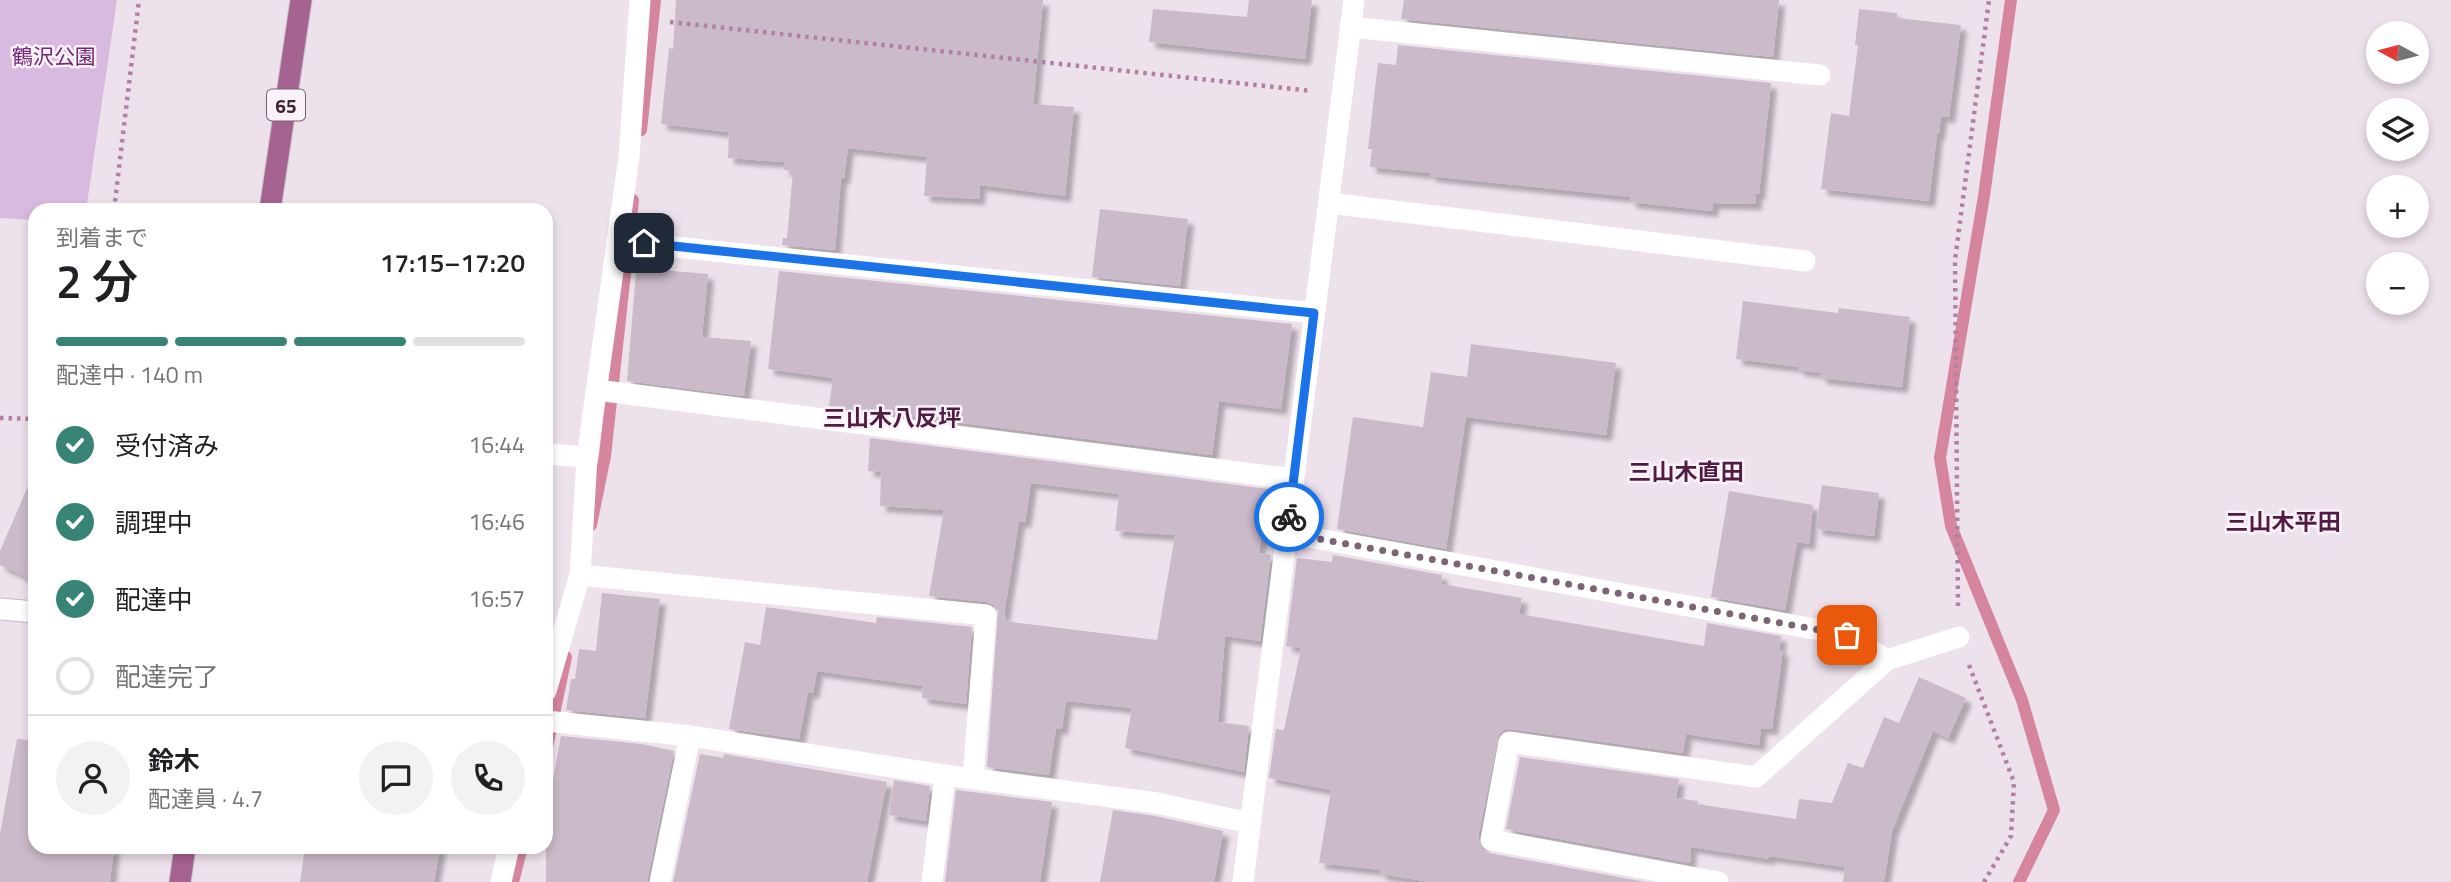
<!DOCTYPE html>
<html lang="ja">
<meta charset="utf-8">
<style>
body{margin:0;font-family:"Titillium Web","Noto Sans JP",sans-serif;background:#f2f2f2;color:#202124;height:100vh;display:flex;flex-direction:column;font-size:26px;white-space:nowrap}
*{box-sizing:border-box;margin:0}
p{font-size:23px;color:#757577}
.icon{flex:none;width:38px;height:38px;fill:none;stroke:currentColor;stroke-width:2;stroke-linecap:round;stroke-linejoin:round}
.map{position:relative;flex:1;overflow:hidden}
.panel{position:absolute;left:28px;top:203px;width:525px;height:651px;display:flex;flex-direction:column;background:#fff;border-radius:21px;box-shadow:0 4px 10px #0003}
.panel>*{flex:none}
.needle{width:46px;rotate:277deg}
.fabs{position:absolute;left:2366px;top:21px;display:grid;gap:14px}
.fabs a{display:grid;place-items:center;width:63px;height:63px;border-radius:50%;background:#fff;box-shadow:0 4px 10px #0003;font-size:35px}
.pin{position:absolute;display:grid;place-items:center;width:60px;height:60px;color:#fff;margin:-30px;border-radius:14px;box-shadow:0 4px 10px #0006}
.courier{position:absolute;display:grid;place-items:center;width:70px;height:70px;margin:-35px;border:5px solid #1a73e8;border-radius:50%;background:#fff;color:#222;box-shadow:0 2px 9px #0007}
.head em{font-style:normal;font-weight:600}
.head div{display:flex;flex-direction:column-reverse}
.head{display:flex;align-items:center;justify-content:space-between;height:119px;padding:0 28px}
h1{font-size:46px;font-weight:600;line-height:52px}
.bar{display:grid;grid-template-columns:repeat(4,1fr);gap:10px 7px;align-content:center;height:84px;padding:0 28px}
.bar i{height:9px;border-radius:5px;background:#e0e0e0}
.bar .active{background:#378375}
.bar p{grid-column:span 4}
.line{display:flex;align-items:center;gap:18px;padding:0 28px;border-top:2px solid #e0e0e0}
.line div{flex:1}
.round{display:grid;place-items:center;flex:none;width:74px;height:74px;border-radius:37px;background:#f2f2f2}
ol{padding:0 28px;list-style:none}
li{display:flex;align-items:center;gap:21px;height:77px}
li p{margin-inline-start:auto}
li .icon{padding:7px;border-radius:50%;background:#378375;color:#fff;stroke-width:4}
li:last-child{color:#757577}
li i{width:38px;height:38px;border:4px solid #e0e0e0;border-radius:50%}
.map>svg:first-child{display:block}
</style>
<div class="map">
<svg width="2451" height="882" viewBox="0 0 2451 882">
<defs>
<filter id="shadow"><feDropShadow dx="6" dy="6" stdDeviation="2" flood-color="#0004"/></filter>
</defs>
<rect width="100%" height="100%" fill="#ede1ec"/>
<path fill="#d8b9df" d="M0 0H117L86 210H35V220L0 218Z"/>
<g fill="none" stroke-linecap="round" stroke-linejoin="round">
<g stroke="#d5869e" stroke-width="12">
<path d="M2011 0 1984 196 1940 458 1951 526 2022 700 2054 810 2019 882"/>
<path d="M641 130 655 0"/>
<path d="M591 525 605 456 633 200"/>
<path d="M546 752 566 657"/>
<path d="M513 882 522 847"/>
</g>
</g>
<g fill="#cbbac9" fill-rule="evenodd" filter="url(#shadow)">
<path d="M676 0H1043L1033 104 1074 107 1065 196 980 185 979 199 924 196 927 157 848 148 844 178H841L835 250 782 245 783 238H787L793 171 784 170V162L728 158 729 132 661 124 669 48 673 49Z"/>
<path d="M1249 0H1312L1305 59 1149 42 1153 9 1247 17Z"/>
<path d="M1404 0H1779L1773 57 1401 19Z"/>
<path d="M1859 9 1897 13V18L1961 25 1949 117 1941 116 1939 134H1937L1929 201 1821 189 1831 113 1849 116 1858 45H1855Z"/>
<path d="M1398 45 1771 83 1759 194H1756V204L1713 203 1712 211 1630 202 1631 197 1430 176V173L1370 167 1372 149H1368L1378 63 1396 65Z"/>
<path d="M1100 209 1188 219 1180 286 1092 277Z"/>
<path d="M650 269 708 274 702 337 751 341 744 396 627 381 636 272 649 273Z"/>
<path d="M779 271 1292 324 1281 409 1219 401 1212 455 829 406 833 378 768 369Z"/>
<path d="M1743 301 1838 313 1839 308 1910 317 1902 387 1820 378 1821 373 1798 370 1799 367 1736 359Z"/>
<path d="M1471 344 1616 363 1606 435 1466 417 1446 549 1337 529 1353 417 1423 427 1431 372 1467 377Z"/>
<path d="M870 438 1268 489 1259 553 1271 555 1260 641 1225 636 1218 722 1249 726 1244 772 1125 748 1132 708 1066 701 1062 729 1056 728 1049 775 987 767 998 610 994 605 987 602 929 596 944 510 880 506 881 472 868 471ZM1031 483 1119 494 1115 531 1175 535 1157 640 1003 621 1019 521 1025 522Z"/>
<path d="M35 470V581L0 565V551Z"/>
<path d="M1822 485 1879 493 1874 536 1816 529Z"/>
<path d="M1729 491 1813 505 1809 544 1797 542 1785 610 1711 597Z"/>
<path d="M1333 555 1442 575 1441 584 1522 598 1519 614 1704 646 1707 623 1781 636 1779 650H1783L1772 729 1761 728 1759 745 1686 734 1683 753 1511 729 1504 730 1499 734 1478 838 1482 849 1489 853 1646 882H1431L1380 874 1381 870 1319 863 1331 790 1269 778 1276 729 1284 730 1301 648 1286 646 1297 558 1332 562Z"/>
<path d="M602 593 660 599 645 718 566 710 571 679H575L579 649 596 651Z"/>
<path d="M766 607 876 623 877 617 972 627 966 704 922 698 923 686 817 671 813 693 808 692 799 739 729 729 745 642 760 645Z"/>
<path d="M1919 677 1966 698 1948 738 1933 731 1892 831 1884 882H1843L1845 867 1769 856V859L1691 847 1690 863 1506 829 1520 757 1679 779 1676 798 1698 801 1697 804 1796 819 1799 799 1832 803 1848 763 1863 768 1884 717 1899 723Z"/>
<path d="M561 736 642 744 674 751 647 882H546V785L552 786Z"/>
<path d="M17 739 35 741V847H114L110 882H0V834Z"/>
<path d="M700 754 723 758 724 754 887 782 867 882H673Z"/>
<path d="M894 780 930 786 926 821 889 815Z"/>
<path d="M956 790 1052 802 1040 882H945Z"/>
<path d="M1113 810 1155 816 1223 831 1214 882H1100Z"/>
<path d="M305 847H440L434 882H300Z"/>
</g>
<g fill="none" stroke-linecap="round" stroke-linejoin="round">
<g stroke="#cdb4c9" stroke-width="23">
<path id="secondary" d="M0 609 35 612"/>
</g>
<g stroke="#c9c1c7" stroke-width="23">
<g id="primary">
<path d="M270 210 301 0"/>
<path d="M180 882 185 847"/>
</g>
</g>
<g stroke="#b280a6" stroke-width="4.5" stroke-dasharray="3.5 5" stroke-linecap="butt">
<path d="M670 22 1312 91"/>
<path d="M114 210 139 0"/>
<path d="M0 418 35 419"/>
<path d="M1958 606 1955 260 1989 0"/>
<path d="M1969 665 2014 782 2011 836 1984 882"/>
</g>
<g stroke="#fff" stroke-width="21">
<path d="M617 241 1314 313"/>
<path d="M597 390 1293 479"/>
<path d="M580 575 986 615 973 779"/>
<path d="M660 882 690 736"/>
<path d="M932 882 945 775"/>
</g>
<g stroke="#fff" stroke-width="21">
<path d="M1350 27 1820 75"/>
<path d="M1329 203 1805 261"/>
<path d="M546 454 587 457"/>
<path d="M1287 533 1847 635 1887 660"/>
<path d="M546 691 580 575 587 457 629 157 640 0"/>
<path d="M546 721 690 736 945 775 1157 803 1250 823"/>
<path d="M501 882 509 847"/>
<path d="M1243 882 1354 0"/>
<path d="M1718 882 1491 840 1509 742 1756 777 1887 660 1959 637"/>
</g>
<use href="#secondary" stroke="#fff" stroke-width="21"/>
<use href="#primary" stroke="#a56392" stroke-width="21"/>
</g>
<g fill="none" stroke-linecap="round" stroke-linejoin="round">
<path stroke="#7c6476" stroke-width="7" stroke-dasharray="0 12.6" d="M1289 517 1287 533 1847 635"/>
<path stroke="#1a73e8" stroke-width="9" d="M644 243 1314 313 1289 517"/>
</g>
<g text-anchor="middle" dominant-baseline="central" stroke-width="5" stroke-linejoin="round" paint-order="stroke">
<rect fill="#f9f2f9" stroke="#776070" stroke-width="2" x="267" y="89.5" width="38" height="31" rx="5"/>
<g font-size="19" font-weight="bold" fill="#3f2136">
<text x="286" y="105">65</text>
</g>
<g font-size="21" fill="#732878" stroke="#f9f2f9">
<text x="54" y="56">鶴沢公園</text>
</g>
<g font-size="23" font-weight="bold" fill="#521b41" stroke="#f9f2f9">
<text x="892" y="417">三山木八反坪</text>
<text x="1686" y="471">三山木直田</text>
<text x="2283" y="521">三山木平田</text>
</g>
</g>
</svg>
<div class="fabs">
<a><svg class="needle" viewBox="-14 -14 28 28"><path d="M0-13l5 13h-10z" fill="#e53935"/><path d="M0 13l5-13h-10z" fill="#757577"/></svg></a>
<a><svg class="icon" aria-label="layers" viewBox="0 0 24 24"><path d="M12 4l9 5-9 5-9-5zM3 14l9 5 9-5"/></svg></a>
<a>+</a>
<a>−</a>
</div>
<div class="pin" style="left:1847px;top:635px;background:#ea580c"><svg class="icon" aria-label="bag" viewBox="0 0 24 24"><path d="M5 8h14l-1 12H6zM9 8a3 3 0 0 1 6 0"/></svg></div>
<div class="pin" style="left:644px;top:243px;background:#1f2937"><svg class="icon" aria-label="home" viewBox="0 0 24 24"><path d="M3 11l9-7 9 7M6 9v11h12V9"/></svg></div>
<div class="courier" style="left:1289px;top:517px"><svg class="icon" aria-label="bike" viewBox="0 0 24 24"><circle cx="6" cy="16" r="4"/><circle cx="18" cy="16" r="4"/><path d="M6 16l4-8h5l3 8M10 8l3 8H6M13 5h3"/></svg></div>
<section class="panel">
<div class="head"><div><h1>2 分</h1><p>到着まで</p></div><em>17:15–17:20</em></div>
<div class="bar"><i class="active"></i><i class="active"></i><i class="active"></i><i></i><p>配達中 · 140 m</p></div>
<ol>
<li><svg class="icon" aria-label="check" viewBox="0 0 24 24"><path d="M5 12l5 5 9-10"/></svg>受付済み<p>16:44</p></li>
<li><svg class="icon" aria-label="check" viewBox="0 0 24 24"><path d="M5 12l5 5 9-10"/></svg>調理中<p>16:46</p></li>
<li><svg class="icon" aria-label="check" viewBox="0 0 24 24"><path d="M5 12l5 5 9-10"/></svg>配達中<p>16:57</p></li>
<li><i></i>配達完了</li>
</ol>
<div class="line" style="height:126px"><a class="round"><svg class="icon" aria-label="person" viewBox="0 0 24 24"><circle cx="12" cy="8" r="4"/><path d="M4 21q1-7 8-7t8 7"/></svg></a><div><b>鈴木</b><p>配達員 · 4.7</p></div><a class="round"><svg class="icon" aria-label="chat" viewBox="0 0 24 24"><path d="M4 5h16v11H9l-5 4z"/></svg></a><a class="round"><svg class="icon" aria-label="phone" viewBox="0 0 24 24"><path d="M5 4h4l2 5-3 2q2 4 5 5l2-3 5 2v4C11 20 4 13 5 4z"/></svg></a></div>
</section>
</div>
